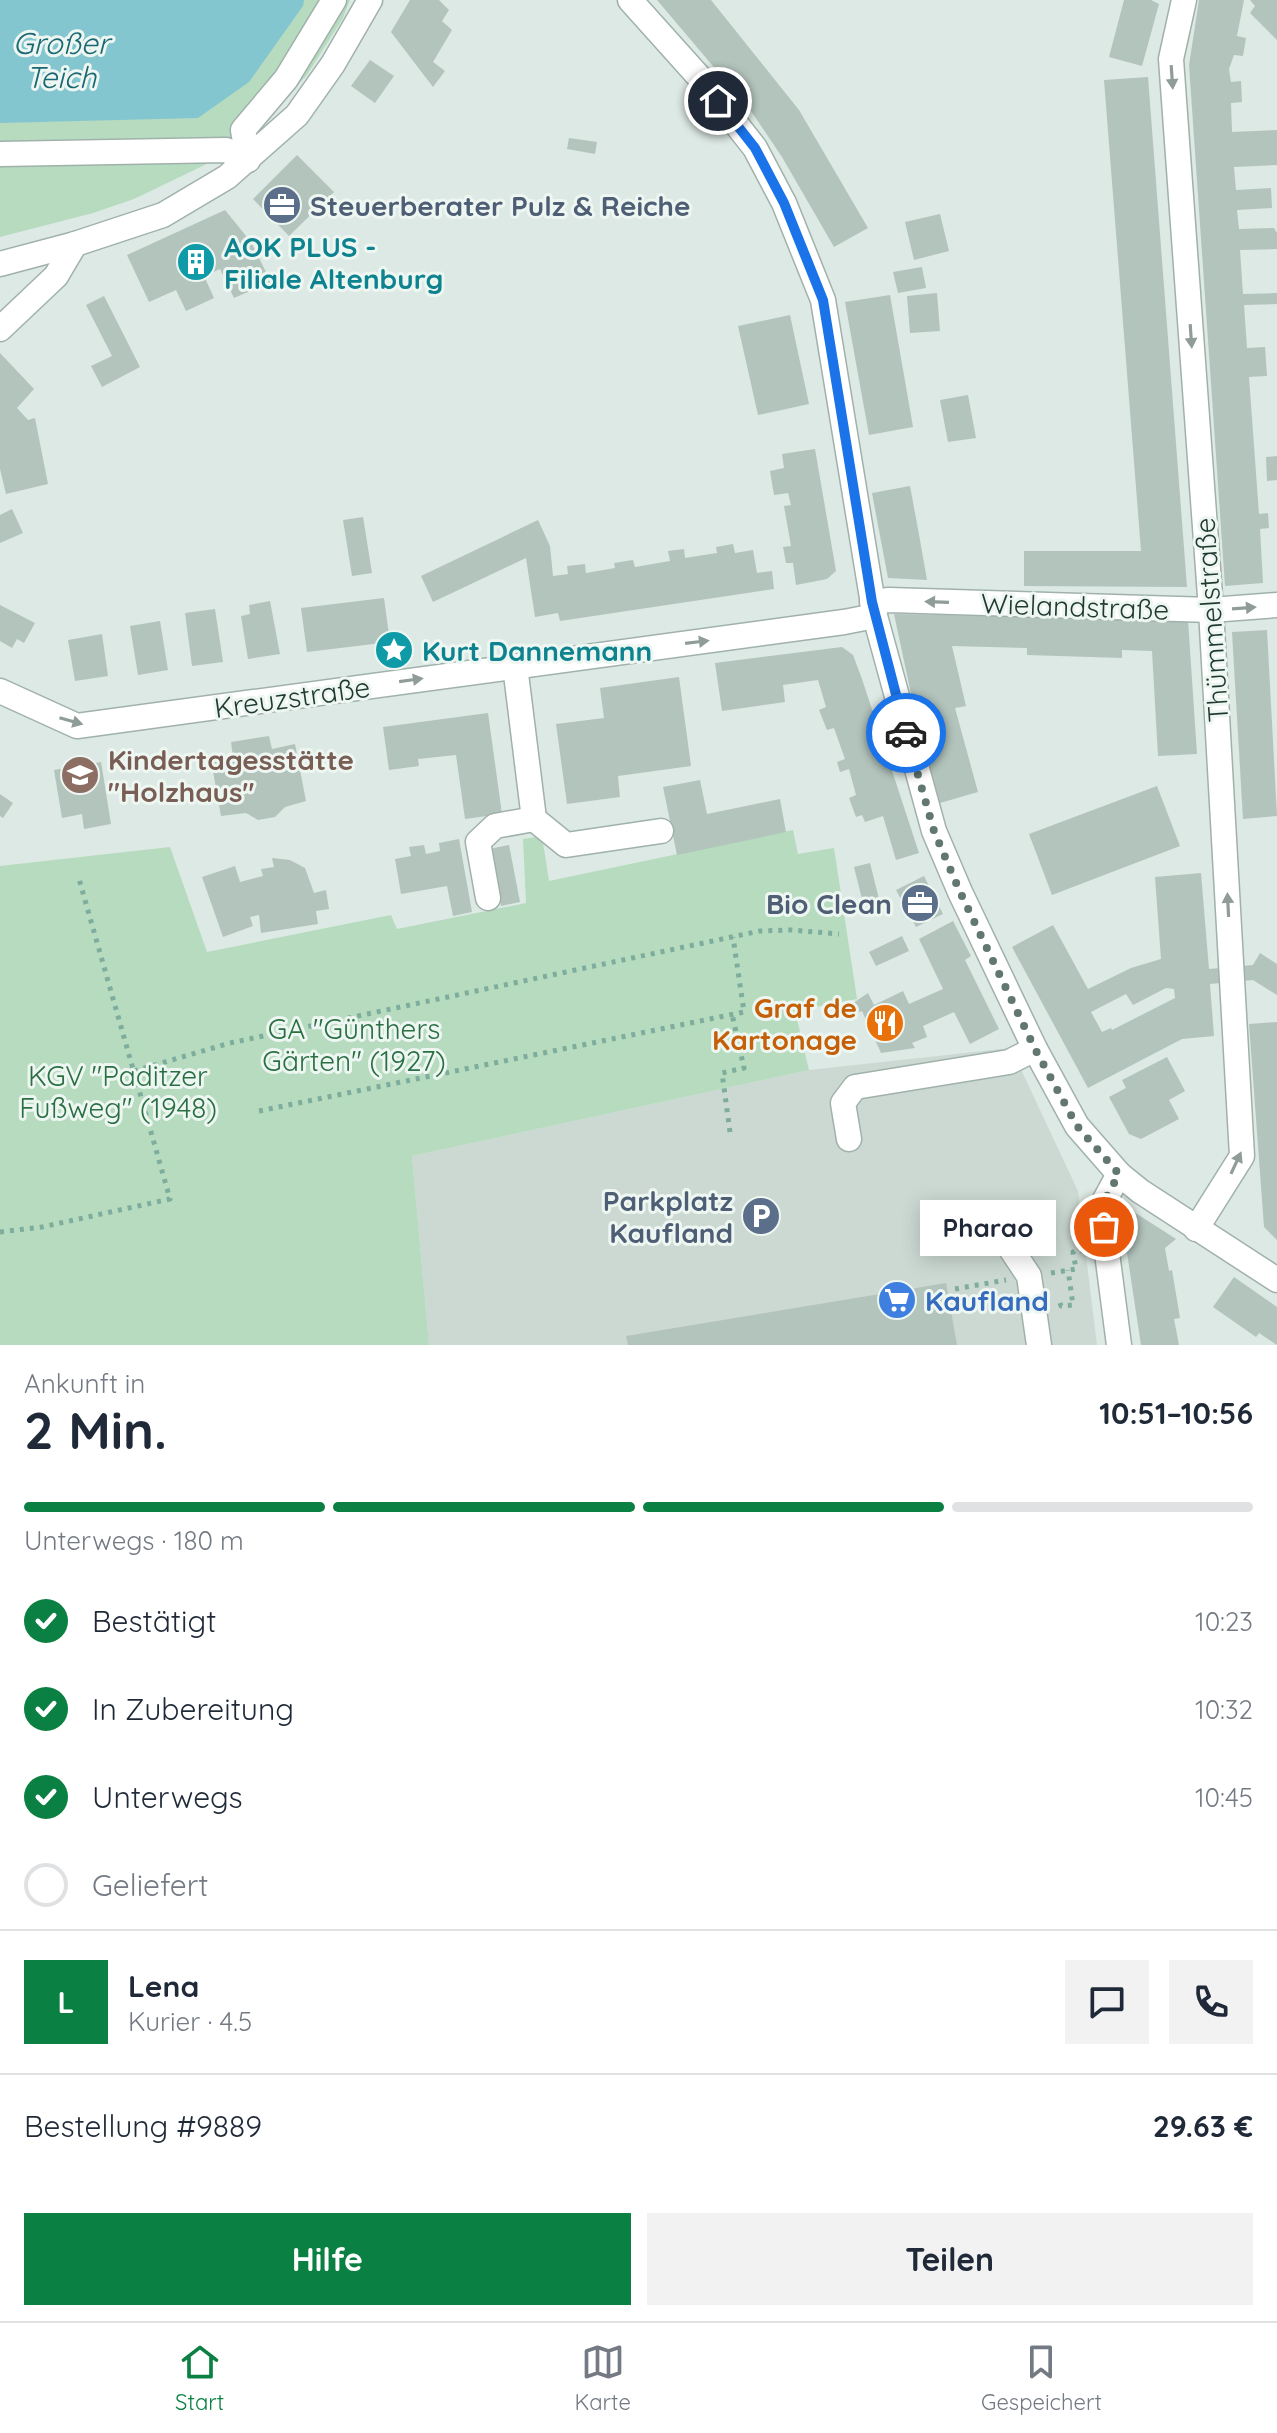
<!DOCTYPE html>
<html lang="de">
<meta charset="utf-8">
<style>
body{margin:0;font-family:Quicksand,sans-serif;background:#f2f2f3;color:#1f2937;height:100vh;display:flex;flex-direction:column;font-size:30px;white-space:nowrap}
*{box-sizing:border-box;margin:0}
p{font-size:26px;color:#747a83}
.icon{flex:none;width:44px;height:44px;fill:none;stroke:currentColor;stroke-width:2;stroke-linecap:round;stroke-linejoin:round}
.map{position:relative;height:1345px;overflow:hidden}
.drawer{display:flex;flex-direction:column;background:#fff;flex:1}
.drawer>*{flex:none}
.pin{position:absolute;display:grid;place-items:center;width:68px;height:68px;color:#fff;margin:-34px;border:4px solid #fff;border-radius:50%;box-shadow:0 2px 8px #0007}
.courier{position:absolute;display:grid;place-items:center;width:80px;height:80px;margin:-40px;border:6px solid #1a73e8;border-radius:50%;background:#fff;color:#222;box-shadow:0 2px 10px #0007}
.bubble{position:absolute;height:56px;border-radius:0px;background:#fff;box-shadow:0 4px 20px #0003;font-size:26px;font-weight:700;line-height:56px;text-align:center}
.summary em{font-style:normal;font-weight:700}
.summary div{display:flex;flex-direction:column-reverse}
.summary{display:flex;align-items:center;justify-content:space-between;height:136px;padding:0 24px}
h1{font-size:52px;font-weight:700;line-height:60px}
.bar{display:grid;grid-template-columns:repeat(4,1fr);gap:12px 8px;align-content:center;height:96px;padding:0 24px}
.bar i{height:10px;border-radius:6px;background:#e0e1e3}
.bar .on{background:#0b8043}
.bar p{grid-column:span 4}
.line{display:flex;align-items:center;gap:20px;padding:0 24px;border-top:2px solid #e0e1e3}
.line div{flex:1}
.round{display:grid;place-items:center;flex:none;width:84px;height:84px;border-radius:0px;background:#f2f2f3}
ol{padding:0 24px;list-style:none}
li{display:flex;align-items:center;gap:24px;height:88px}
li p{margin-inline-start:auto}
li .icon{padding:8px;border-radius:50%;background:#0b8043;color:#fff;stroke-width:4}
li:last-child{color:#747a83}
li i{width:44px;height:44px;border:4px solid #e0e1e3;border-radius:50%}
.button{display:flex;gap:16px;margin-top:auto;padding:16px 24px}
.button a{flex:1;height:92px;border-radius:0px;background:#0b8043;color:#fff;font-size:32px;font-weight:700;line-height:92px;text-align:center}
.button a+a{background:#f2f2f3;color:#1f2937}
.tabs{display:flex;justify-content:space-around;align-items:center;height:112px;border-top:2px solid #e0e1e3;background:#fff;font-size:22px;color:#747a83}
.tabs a{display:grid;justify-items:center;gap:4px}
.tabs .on{color:#0b8043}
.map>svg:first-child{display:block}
</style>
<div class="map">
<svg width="1277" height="1345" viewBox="0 0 1277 1345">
<rect width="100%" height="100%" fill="#dde9e4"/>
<path fill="#ccd9d3" d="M1011 1048 1078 1191 1097 1345H429L412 1156 809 1070Z"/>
<g fill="#b6dbbf">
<path d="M0 0H350L343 18 307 75 242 147 134 199 93 213 0 237Z"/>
<path d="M793 830 798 854 834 848 857 999 795 1011 809 1070 412 1156 429 1345H0V866L170 847 207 952 391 915 397 929 526 903 523 839 542 836 549 881Z"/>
</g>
<path fill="#84c6d0" d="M0 0H304L303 6 249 82 198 118 0 123Z"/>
<g fill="#b3c4bd" fill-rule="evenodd">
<path d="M410 0H439L449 10 442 21 452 30 433 62 445 71 433 87 391 32Z"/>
<path d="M657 0H711L799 110 868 228 834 247 782 157 751 111Z"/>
<path d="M1124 0H1151L1159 4 1142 66 1109 57Z"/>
<path d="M1199 0H1244L1237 36 1246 38 1243 56 1234 55 1229 69 1231 82 1241 81 1242 102 1231 103 1232 132 1277 130V165L1234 167 1236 190 1271 188 1272 208 1237 210 1239 229 1274 228 1277 233V249L1240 250 1243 294 1277 293V304L1244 305 1247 348 1265 347 1267 376 1249 377 1259 514 1268 513 1269 528 1260 529 1263 583 1225 586 1189 65Z"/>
<path d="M1250 0H1277V40L1250 13 1255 6Z"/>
<path d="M370 60 394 76 375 103 351 86Z"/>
<path d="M1148 77 1187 587 1024 586V551H1141L1104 80Z"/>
<path d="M569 138 597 142 595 154 567 149Z"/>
<path d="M297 155 334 192 289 236 253 199Z"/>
<path d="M225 210 251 242 271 282 234 298 220 269 204 276 214 298 186 311 176 290 149 302 127 255Z"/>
<path d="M940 214 949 251 914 260 905 222Z"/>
<path d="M922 267 926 288 898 293 893 272Z"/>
<path d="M937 293 940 331 910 333 907 296Z"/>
<path d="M890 295 913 427 869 435 845 302Z"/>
<path d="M104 296 140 367 102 387 91 366 112 356 86 305Z"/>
<path d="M790 315 809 404 758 415 738 326Z"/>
<path d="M0 353 34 389 17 408 28 420 35 418 48 484 6 494 0 469Z"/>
<path d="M968 395 976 438 948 442 940 400Z"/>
<path d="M815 449 836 571 827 579 796 585 793 563H786L783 547 791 546 784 506 791 505 788 493 774 495 770 471 784 468 782 454Z"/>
<path d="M1277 456V480L1267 481 1266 457Z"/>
<path d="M910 486 918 529 927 580 888 578 872 493Z"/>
<path d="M12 509 23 533 0 543V515Z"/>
<path d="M363 517 372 573 352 576 343 520Z"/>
<path d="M538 520 550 546 553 576 568 574 567 566 585 564 586 573 615 568 614 563 633 560 635 567 670 561 668 551 684 549 685 558 717 553 716 547 733 544 735 553 753 550 757 573 772 571 774 589 560 621 558 613 535 617 526 558 433 602 421 576Z"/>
<path d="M384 598 390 642 307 652 301 608Z"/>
<path d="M270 601 280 654 248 659 241 616 250 614 249 605Z"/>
<path d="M0 605 35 623 24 643 17 639 12 648 0 641Z"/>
<path d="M215 609 223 662 192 666 185 613Z"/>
<path d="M894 614 1188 620 1197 754 1158 756 1152 651 1122 650V658L1027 655V648L952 646 966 706 955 708 978 792 940 803 916 717Z"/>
<path d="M160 621 168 670 138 675 130 626Z"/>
<path d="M1267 630 1277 816 1243 819 1232 632Z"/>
<path d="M102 634 108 676 75 681 68 640Z"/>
<path d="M842 647 853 655 862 679 919 853 896 860 883 816 865 822 862 815 856 817 849 798 856 795 849 769 840 772 837 762 845 759 834 728 827 730 819 710 826 707 818 680 783 685 785 702 722 711 715 663Z"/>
<path d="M679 677 691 766 618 776 620 797 567 804 556 724 604 718 600 688Z"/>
<path d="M488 713 502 814 465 819 456 755 418 759 419 766 389 770 383 727Z"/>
<path d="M269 736 272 749 295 744 306 801 285 807 275 817 258 820 246 813 221 816 211 760 233 757 231 742Z"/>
<path d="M101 762 111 824 84 829 82 814 62 818 54 770Z"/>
<path d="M700 780 707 814 780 799 786 832 677 855 663 787Z"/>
<path d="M1157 786 1180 846 1052 895 1029 834Z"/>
<path d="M0 794 13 803 3 818 0 816Z"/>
<path d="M459 839 472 912 453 916 447 886 401 894 395 859 411 856 409 847 424 845 426 854 440 851 439 843Z"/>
<path d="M509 845 520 902 501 906 489 849Z"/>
<path d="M272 858 290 860 305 868 314 893 326 890 329 909 316 911 318 924 261 933 259 915 250 917 253 926 223 937 202 877 235 866 240 882 263 876 261 869 274 867Z"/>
<path d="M870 863 879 899 863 903 854 867Z"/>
<path d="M1201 873 1209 969 1253 965 1260 953 1277 964V995L1253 980 1210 984 1214 1036 1182 1039 1088 1088 1012 947 1053 925 1088 989 1131 968 1161 959 1155 877ZM1166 988 1174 989 1175 998 1112 1030 1111 1028 1102 1032 1091 1012 1126 994 1133 1005Z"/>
<path d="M924 876 943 914 916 927 896 890Z"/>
<path d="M953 921 971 956 965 960 999 1029 970 1044 954 1012 923 1026 927 1037 912 1043 915 1048 881 1053 862 1011 854 1014 850 1005 868 993 874 1005 903 991 909 1004 943 989 919 939Z"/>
<path d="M902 936 909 951 876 966 869 952Z"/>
<path d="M1277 1022V1240L1264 1227 1249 1024Z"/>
<path d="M1167 1057 1185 1091 1169 1100 1179 1119 1141 1139 1129 1134 1109 1097 1126 1088 1122 1080Z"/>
<path d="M1134 1212 1176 1239 1165 1248 1169 1271 1172 1270 1180 1318 1174 1319 1179 1345H1141L1122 1220Z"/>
<path d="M1234 1277 1277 1307V1345L1259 1333 1256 1337 1213 1307Z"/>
<path d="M946 1283 957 1345H628L626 1336Z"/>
</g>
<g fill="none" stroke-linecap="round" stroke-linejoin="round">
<g stroke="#a0b1ab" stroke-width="27">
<g id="minor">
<path d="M630 0 700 78 755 148 784 203 823 300 875 616 934 831 960 892 1035 1049 1077 1126 1119 1174 1140 1191 1277 1280"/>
<path d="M1184 0 1171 59 1211 610 1242 1156 1196 1229"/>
<path d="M0 154 226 150 248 160"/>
<path d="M248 160 243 130 286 79 334 0"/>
<path d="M0 264 75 244 163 215 227 177 297 115 333 64 370 0"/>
<path d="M0 329 56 276 75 244"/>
<path d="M872 602 889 600 1211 610 1277 605"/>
<path d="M515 666 534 819 566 845 661 831"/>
<path d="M0 691 77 726 844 622 875 616"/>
<path d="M488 898 478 842 495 826 534 819"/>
<path d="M849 1139 843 1103 855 1087 1009 1062 1035 1049"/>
<path d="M1119 1174 1101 1207 1119 1345"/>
<path d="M1003 1237 1029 1276 1039 1345"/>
</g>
</g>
<g stroke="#7ead9d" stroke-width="5" stroke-dasharray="4 6" stroke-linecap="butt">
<path d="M134 1071 230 1043 760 931 791 930 839 934"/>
<path d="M259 1111 744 1012 733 937"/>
<path d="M730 1132 722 1073 744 1068 732 1014"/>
<path d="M0 1232 42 1227 170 1199 79 879"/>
<path d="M1051 1273 1076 1269 1073 1252 1085 1250"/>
<path d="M955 1289 1006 1280"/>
<path d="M1060 1303 1061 1306 1073 1305 1068 1270"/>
</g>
<use href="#minor" stroke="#fff" stroke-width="24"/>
</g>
<defs><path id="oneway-solid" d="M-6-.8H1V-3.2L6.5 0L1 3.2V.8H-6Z" transform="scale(2)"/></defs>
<g fill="#8f9c98">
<use href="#oneway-solid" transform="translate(1172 77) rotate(86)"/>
<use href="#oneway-solid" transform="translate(1191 336) rotate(86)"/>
<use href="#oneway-solid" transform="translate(937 602) rotate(-178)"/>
<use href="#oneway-solid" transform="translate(1244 608) rotate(-4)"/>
<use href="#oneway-solid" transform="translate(697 642) rotate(-7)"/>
<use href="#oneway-solid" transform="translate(411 680) rotate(-8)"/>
<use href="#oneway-solid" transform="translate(71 721) rotate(16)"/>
<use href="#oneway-solid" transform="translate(1228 905) rotate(-93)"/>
<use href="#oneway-solid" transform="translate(1236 1163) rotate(-65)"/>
</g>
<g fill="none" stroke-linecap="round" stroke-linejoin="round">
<path stroke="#627770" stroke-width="8" stroke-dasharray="0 14.4" d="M906 733 934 831 960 892 1035 1049 1077 1126 1119 1174 1101 1207 1104 1227"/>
<path stroke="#1a73e8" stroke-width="10" d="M718 101 755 148 784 203 823 300 872 602 906 733"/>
</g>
<defs>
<g id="office-disc" transform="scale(2)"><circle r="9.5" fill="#5c6f8a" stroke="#eef6f2"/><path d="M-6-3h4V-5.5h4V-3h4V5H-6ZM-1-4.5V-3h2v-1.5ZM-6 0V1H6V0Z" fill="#fff"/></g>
<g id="building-disc" transform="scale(2)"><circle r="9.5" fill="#0f9aa8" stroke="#eef6f2"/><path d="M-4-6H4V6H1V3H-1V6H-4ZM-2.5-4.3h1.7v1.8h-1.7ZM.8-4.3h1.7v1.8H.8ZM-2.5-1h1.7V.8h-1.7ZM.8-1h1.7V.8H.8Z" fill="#fff"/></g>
<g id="sight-disc" transform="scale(2)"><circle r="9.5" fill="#0f9aa8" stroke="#eef6f2"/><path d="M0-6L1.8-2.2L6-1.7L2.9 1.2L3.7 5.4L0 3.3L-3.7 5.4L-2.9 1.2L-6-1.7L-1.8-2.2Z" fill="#fff"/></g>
<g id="school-disc" transform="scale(2)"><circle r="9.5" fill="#8d6e63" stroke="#eef6f2"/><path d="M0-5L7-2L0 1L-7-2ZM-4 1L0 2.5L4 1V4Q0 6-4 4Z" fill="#fff"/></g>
<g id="restaurant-disc" transform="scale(2)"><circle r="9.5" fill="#e8710a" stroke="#eef6f2"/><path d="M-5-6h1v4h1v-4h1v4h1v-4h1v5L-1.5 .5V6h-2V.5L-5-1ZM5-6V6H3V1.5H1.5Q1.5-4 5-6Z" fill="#fff"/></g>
<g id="parking-disc" transform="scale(2)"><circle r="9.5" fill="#5c6f8a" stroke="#eef6f2"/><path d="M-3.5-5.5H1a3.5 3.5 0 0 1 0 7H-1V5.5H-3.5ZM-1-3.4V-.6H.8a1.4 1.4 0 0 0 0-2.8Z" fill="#fff"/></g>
<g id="supermarket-disc" transform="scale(2)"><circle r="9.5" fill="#3f7fe0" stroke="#eef6f2"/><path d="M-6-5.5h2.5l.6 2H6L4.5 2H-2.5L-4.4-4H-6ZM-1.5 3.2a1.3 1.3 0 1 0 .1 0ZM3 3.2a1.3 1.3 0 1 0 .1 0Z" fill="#fff"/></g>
</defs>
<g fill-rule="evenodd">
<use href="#office-disc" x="282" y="205"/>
<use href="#building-disc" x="196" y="262"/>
<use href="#sight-disc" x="394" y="650"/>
<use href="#school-disc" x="80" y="775"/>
<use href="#office-disc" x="920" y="903"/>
<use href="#restaurant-disc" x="885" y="1023"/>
<use href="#parking-disc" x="761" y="1216"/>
<use href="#supermarket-disc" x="897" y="1300"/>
</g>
<g text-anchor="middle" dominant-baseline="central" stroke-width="6" stroke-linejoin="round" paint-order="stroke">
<g font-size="28" font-weight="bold" fill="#4e5e75" stroke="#eef6f2" text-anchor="end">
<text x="310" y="205" text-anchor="start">Steuerberater Pulz &amp; Reiche</text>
<text x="892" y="903">Bio Clean</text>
<text x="733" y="1200">Parkplatz<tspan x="733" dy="32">Kaufland</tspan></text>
</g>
<g font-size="28" font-weight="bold" fill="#0d838f" stroke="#eef6f2" text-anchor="start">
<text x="224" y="246">AOK PLUS -<tspan x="224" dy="32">Filiale Altenburg</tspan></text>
<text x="422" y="650">Kurt Dannemann</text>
</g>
<g font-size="28" fill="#1f3931" stroke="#eef6f2">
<text transform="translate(1075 606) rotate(2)">Wielandstraße</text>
<text transform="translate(1211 620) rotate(-94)">Thümmelstraße</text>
<text transform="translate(292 697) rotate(-8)">Kreuzstraße</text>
</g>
<g font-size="28" font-weight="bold" fill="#785e54" stroke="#eef6f2" text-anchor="start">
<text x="108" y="759">Kindertagesstätte<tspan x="108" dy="32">"Holzhaus"</tspan></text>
</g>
<g font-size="28" font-weight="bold" fill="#c56008" stroke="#eef6f2" text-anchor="end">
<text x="857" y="1007">Graf de<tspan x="857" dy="32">Kartonage</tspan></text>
</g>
<g font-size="28" fill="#296f42" stroke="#eef6f2">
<text x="354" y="1028">GA "Günthers<tspan x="354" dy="32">Gärten" (1927)</tspan></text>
<text x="118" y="1075">KGV "Paditzer<tspan x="118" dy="32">Fußweg" (1948)</tspan></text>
</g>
<g font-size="28" font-weight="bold" fill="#366cbe" stroke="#eef6f2" text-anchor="start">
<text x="925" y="1300">Kaufland</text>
</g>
<g font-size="30" font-style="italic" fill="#1a6874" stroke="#eef6f2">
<text x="61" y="43">Großer<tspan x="61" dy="34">Teich</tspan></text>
</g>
</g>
</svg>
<div class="pin" style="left:1104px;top:1227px;background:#ea580c"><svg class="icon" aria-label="bag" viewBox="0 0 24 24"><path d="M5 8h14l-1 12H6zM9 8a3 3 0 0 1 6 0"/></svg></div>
<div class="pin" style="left:718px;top:101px;background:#1f2937"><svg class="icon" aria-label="home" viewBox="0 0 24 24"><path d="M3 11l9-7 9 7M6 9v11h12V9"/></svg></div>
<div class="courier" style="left:906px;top:733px"><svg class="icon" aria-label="car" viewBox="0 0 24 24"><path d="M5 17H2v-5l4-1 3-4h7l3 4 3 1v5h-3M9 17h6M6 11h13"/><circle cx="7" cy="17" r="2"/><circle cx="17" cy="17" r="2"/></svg></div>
<div class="bubble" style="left:920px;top:1200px;width:136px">Pharao</div>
</div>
<section class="drawer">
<div class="summary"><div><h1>2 Min.</h1><p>Ankunft in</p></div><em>10:51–10:56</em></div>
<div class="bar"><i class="on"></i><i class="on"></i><i class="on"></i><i></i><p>Unterwegs · 180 m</p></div>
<ol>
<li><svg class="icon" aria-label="check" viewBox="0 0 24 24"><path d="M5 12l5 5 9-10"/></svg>Bestätigt<p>10:23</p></li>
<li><svg class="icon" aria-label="check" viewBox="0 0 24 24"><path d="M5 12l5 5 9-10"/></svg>In Zubereitung<p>10:32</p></li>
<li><svg class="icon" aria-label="check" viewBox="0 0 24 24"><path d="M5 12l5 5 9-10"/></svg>Unterwegs<p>10:45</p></li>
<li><i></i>Geliefert</li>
</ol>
<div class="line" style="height:144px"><b class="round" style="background:#0b8043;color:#fff">L</b><div><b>Lena</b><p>Kurier · 4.5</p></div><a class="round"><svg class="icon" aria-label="chat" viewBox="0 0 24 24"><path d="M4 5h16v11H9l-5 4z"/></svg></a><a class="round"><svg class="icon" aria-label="phone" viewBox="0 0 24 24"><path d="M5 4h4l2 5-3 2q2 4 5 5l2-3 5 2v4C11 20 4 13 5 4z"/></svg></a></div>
<div class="line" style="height:104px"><div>Bestellung #9889</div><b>29.63 €</b></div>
<div class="button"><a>Hilfe</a><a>Teilen</a></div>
</section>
<nav class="tabs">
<a class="on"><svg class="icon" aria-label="home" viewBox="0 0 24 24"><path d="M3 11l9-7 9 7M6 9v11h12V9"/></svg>Start</a>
<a><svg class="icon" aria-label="map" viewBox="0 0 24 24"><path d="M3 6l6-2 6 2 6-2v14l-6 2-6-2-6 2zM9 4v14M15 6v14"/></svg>Karte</a>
<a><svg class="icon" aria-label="saved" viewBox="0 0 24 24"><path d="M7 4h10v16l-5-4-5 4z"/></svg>Gespeichert</a>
</nav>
